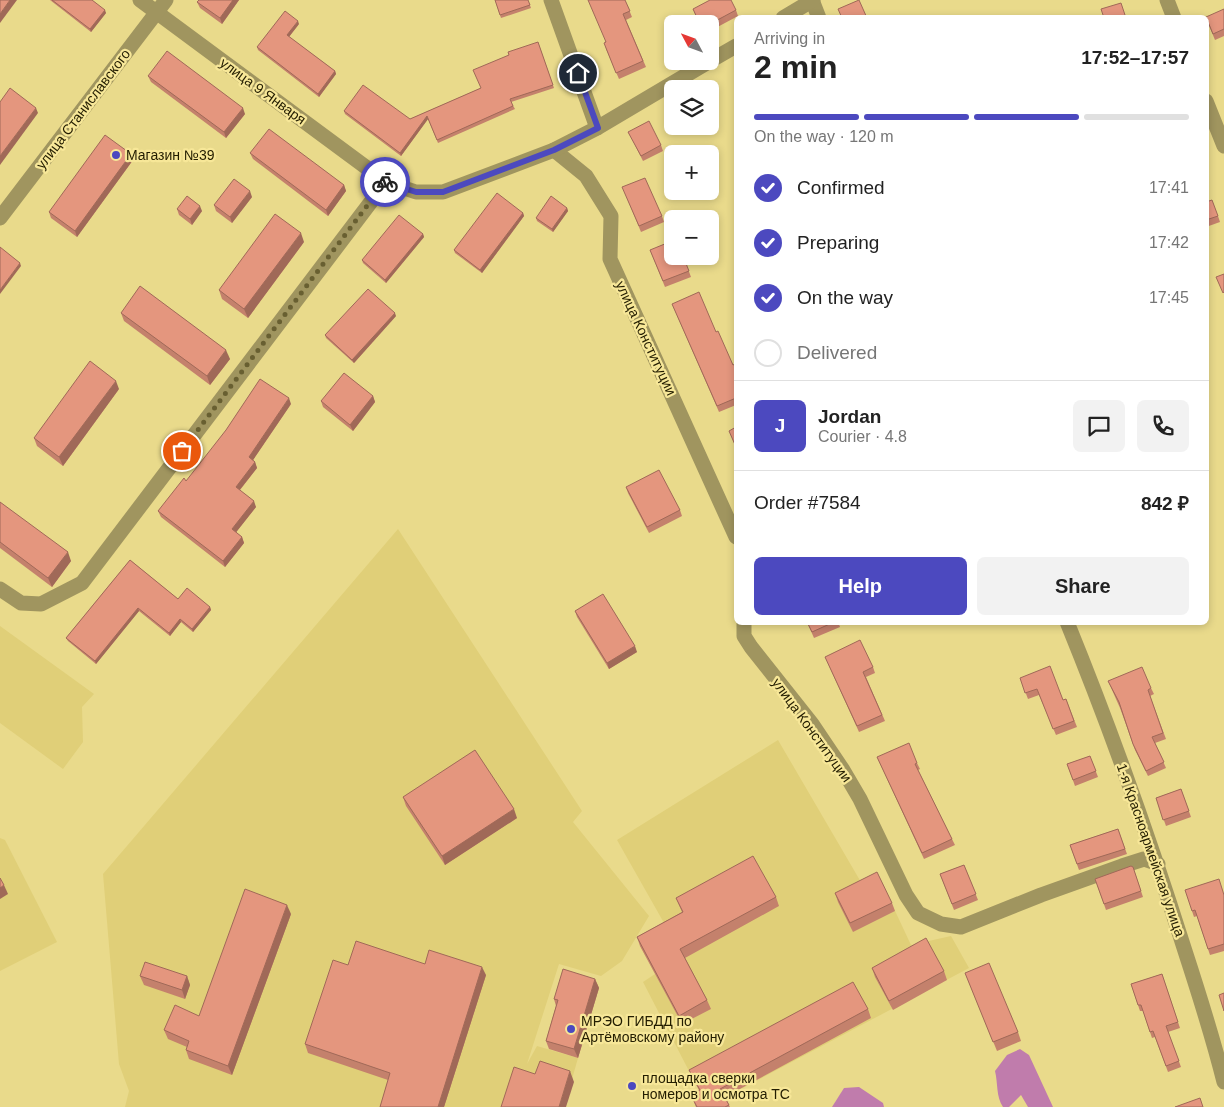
<!DOCTYPE html>
<meta charset="utf-8">
<style>
body{margin:0;font-family:Helvetica,sans-serif;background:#f2f2f2;color:#222;height:100vh;display:flex;flex-direction:column;font-size:19px;white-space:nowrap}
*{box-sizing:border-box;margin:0}
p{font-size:16px;color:#767676}
.icon{flex:none;width:28px;height:28px;fill:none;stroke:currentColor;stroke-width:2;stroke-linecap:round;stroke-linejoin:round}
.map{position:relative;flex:1;overflow:hidden}
.drawer{position:absolute;left:734px;top:15px;width:475px;height:610px;display:flex;flex-direction:column;background:#fff;border-radius:8px;box-shadow:0 2px 8px #0003}
.drawer>*{flex:none}
.needle{width:32px;rotate:311deg}
.controls{position:absolute;left:664px;top:15px;display:grid;gap:10px}
.controls a{display:grid;place-items:center;width:55px;height:55px;border-radius:8px;background:#fff;box-shadow:0 2px 8px #0003;font-size:25px}
.pin{position:absolute;display:grid;place-items:center;width:42px;height:42px;color:#fff;margin:-21px;border:2px solid #fff;border-radius:50%;box-shadow:0 1px 5px #0007}
.courier{position:absolute;display:grid;place-items:center;width:50px;height:50px;margin:-25px;border:4px solid #4c49bf;border-radius:50%;background:#fff;color:#222;box-shadow:0 1px 6px #0007}
.overview em{font-style:normal;font-weight:600}
.overview div{display:flex;flex-direction:column-reverse}
.overview{display:flex;align-items:center;justify-content:space-between;height:85px;padding:0 20px}
h1{font-size:32px;font-weight:600;line-height:38px}
.bar{display:grid;grid-template-columns:repeat(4,1fr);gap:8px 5px;align-content:center;height:60px;padding:0 20px}
.bar i{height:6px;border-radius:4px;background:#e0e0e0}
.bar .current{background:#4c49bf}
.bar p{grid-column:span 4}
.line{display:flex;align-items:center;gap:12px;padding:0 20px;border-top:1px solid #e0e0e0}
.line div{flex:1}
.round{display:grid;place-items:center;flex:none;width:52px;height:52px;border-radius:8px;background:#f2f2f2}
ol{padding:0 20px;list-style:none}
li{display:flex;align-items:center;gap:15px;height:55px}
li p{margin-inline-start:auto}
li .icon{padding:5px;border-radius:50%;background:#4c49bf;color:#fff;stroke-width:4}
li:last-child{color:#767676}
li i{width:28px;height:28px;border:2px solid #e0e0e0;border-radius:50%}
.primary-button{display:flex;gap:10px;margin-top:auto;padding:10px 20px}
.primary-button a{flex:1;height:58px;border-radius:8px;background:#4c49bf;color:#fff;font-size:20px;font-weight:600;line-height:58px;text-align:center}
.primary-button a+a{background:#f2f2f2;color:#222}
.map>svg:first-child{display:block}
</style>
<div class="map">
<svg width="1224" height="1107" viewBox="0 0 1224 1107">
<rect width="100%" height="100%" fill="#e9da8b"/>
<g fill="#e0cf78">
<path d="M398 529 582 811 573 822 649 916 622 961 601 976 559 964 527 1064 537 1046 578 1058 564 1107H125L129 1091 119 1064 103 874Z"/>
<path d="M0 626 94 694 82 707 83 742 63 769 0 723Z"/>
<path d="M778 740 865 889 881 881 911 945 951 936 969 968 724 1098H703L643 982 655 974 640 946 668 930 617 840Z"/>
<path d="M0 838 5 840 57 942 0 971Z"/>
</g>
<g fill="#c07cac">
<path d="M1020 1049 1029 1055 1053 1107H1028L1021 1095 1009 1107H1003C996 1097 998 1083 995 1071L1007 1055Z"/>
<path d="M859 1087 883 1103 884 1107H832L844 1088Z"/>
</g>
<g fill="none" stroke-linecap="round" stroke-linejoin="round">
<g stroke="#a0955f" stroke-width="15">
<path d="M140 0 386 182"/>
<path d="M551 0 597 128"/>
<path d="M812 0 819 18"/>
<path d="M1167 0 1174 18"/>
<path d="M783 18 813 0"/>
<path d="M710 61 736 46"/>
<path d="M1206 101 1224 146"/>
<path d="M554 150 586 176 611 216 610 259 736 537"/>
<path d="M0 218 166 0"/>
<path d="M0 589 21 603 41 604 82 583 386 182 416 192H443L554 150 597 128 710 61"/>
<path d="M744 622V636L751 647 812 724 843 770 860 799 906 895 918 913 941 924 961 927 1041 895 1122 866 1144 859 1158 864"/>
<path d="M1067 622C1111 730 1150 840 1185 951 1199 994 1213 1038 1224 1082"/>
</g>
</g>
<g fill="#c4816c">
<path d="M50 0H92L106 13 91 32Z"/>
<path d="M199 0H239L222 24 200 8 197 2Z"/>
<path d="M495 0H528L531 8 501 18Z"/>
<path d="M625 0 632 17 626 20 646 67 619 79 606 49 605 42Z"/>
<path d="M693 9 736 10 738 16 710 31V24H699Z"/>
<path d="M1224 9V36L1215 40 1208 23Z"/>
<path d="M299 24 289 37 335 71 336 74 319 97 258 50 257 47Z"/>
<path d="M538 42 554 88 511 102 515 109 438 143 428 119 401 156 345 114 344 111 410 119 481 88Z"/>
<path d="M148 76 245 114 226 138 151 82Z"/>
<path d="M628 132 661 145 663 151 643 161 631 137Z"/>
<path d="M250 153 344 185 346 191 328 216 253 159Z"/>
<path d="M133 160 77 237 51 218 49 212Z"/>
<path d="M625 193 662 216 664 222 641 232Z"/>
<path d="M252 197 232 223 216 211 214 205Z"/>
<path d="M1206 202 1218 216 1220 222 1206 227Z"/>
<path d="M567 208 568 211 553 232 537 221 536 218Z"/>
<path d="M177 209 202 211 192 225 179 215Z"/>
<path d="M523 213 524 216 482 273 455 253 454 250Z"/>
<path d="M423 234 424 237 386 283 363 263 362 260Z"/>
<path d="M304 242 248 318 222 299 219 290Z"/>
<path d="M650 250 683 256 691 277 665 287Z"/>
<path d="M672 304 716 332 733 365 736 367V405L719 412Z"/>
<path d="M121 313 230 359 210 385 124 321Z"/>
<path d="M396 316 354 363 326 338 325 335Z"/>
<path d="M119 389 63 466 37 446 34 438Z"/>
<path d="M373 396 375 402 353 431 323 407 321 401Z"/>
<path d="M291 404 253 460 255 462 257 468 240 490 256 507 236 532 242 537 244 543 225 567 161 517 158 511 186 481Z"/>
<path d="M626 487 680 510 682 516 649 533 628 493Z"/>
<path d="M0 502 71 561 52 587 0 548Z"/>
<path d="M130 560 178 599 210 607 211 610 193 632 181 622 170 636 139 611 96 664 68 641 66 638Z"/>
<path d="M575 611 637 652 609 669 577 617Z"/>
<path d="M807 622H838L840 627 814 638Z"/>
<path d="M825 657 873 667 875 673 866 677 885 721 859 732Z"/>
<path d="M1020 678 1063 700 1066 699 1077 727 1056 735 1039 695 1028 699Z"/>
<path d="M1108 681 1151 688 1154 694 1150 696 1166 739 1155 743 1166 768 1148 776 1135 750 1120 708Z"/>
<path d="M1090 756 1098 777 1075 786 1067 764Z"/>
<path d="M877 757 917 763 920 769 918 770 952 839 955 845 924 859Z"/>
<path d="M1181 789 1191 817 1166 826 1156 798Z"/>
<path d="M403 797 517 818 445 865 406 806Z"/>
<path d="M1118 829 1127 854 1079 870 1070 845Z"/>
<path d="M964 865 978 900 954 910 940 874Z"/>
<path d="M1133 867 1143 897 1106 910 1095 879Z"/>
<path d="M835 893 892 903 895 911 853 932 838 902Z"/>
<path d="M1224 894V951L1210 955 1197 916 1194 917 1192 911Z"/>
<path d="M776 897 779 906 685 958 707 1000 711 1009 682 1024 640 946 637 937 682 912 676 898Z"/>
<path d="M291 914 232 1075 189 1059 186 1050 187 1047 168 1039 164 1030 199 1016Z"/>
<path d="M425 964 486 975 444 1107H380L388 1080 308 1053 305 1044 348 965Z"/>
<path d="M872 968 944 971 947 980 893 1010 875 977Z"/>
<path d="M965 973 1018 1032 1021 1041 997 1051Z"/>
<path d="M1162 974 1180 1028 1168 1032 1181 1067 1168 1072 1155 1037 1152 1038 1143 1011H1140L1131 984Z"/>
<path d="M140 976H187L190 985 185 999 144 985Z"/>
<path d="M595 979 599 988 578 1058 549 1049 546 1041 556 1006 554 999Z"/>
<path d="M868 1009 871 1018 725 1097 730 1107H696L691 1095 699 1090 693 1079 689 1070Z"/>
</g>
<g fill="#a06958">
<path d="M10 0H17L0 23V14Z"/>
<path d="M233 0H239L222 24 220 18Z"/>
<path d="M105 10 106 13 91 32 90 29Z"/>
<path d="M298 21 299 24 288 38 287 35Z"/>
<path d="M335 71 336 74 319 97 318 94Z"/>
<path d="M36 108 38 113 0 165V156Z"/>
<path d="M243 108 245 114 226 138 224 132Z"/>
<path d="M427 116 428 119 401 156 400 153Z"/>
<path d="M131 154 133 160 77 237 75 231Z"/>
<path d="M344 185 346 191 328 216 326 210Z"/>
<path d="M250 191 252 197 232 223 230 217Z"/>
<path d="M200 206 202 211 192 225 190 219Z"/>
<path d="M567 208 568 211 553 232 552 229Z"/>
<path d="M523 213 524 216 482 273 480 270Z"/>
<path d="M301 233 304 242 248 318 244 309Z"/>
<path d="M423 234 424 237 386 283 385 280Z"/>
<path d="M20 263 21 266 0 294V290Z"/>
<path d="M395 313 396 316 354 363 352 360Z"/>
<path d="M226 350 230 359 210 385 207 376Z"/>
<path d="M116 381 119 389 63 466 59 457Z"/>
<path d="M373 396 375 402 353 431 350 425Z"/>
<path d="M289 398 291 404 251 463 249 457Z"/>
<path d="M255 462 257 468 238 492 236 487Z"/>
<path d="M254 501 256 507 234 535 232 529Z"/>
<path d="M242 537 244 543 225 567 223 561Z"/>
<path d="M68 552 71 561 52 587 48 578Z"/>
<path d="M210 607 211 610 193 632 192 629Z"/>
<path d="M138 608 139 611 96 664 95 661Z"/>
<path d="M180 619 181 622 170 636 169 633Z"/>
<path d="M635 646 637 652 609 669 607 663Z"/>
<path d="M514 809 517 818 445 865 442 856Z"/>
<path d="M4 885 8 894 0 899V888Z"/>
<path d="M287 905 291 914 232 1075 228 1066Z"/>
<path d="M482 967 486 975 444 1107H438Z"/>
<path d="M187 976 190 985 185 999 182 990Z"/>
<path d="M595 979 599 988 578 1058 574 1049Z"/>
<path d="M570 1071 574 1082 566 1107H559Z"/>
</g>
<g fill="#e4967e" stroke="#a06958">
<path d="M0 0H10L0 14Z"/>
<path d="M52 0H92L105 10 90 29Z"/>
<path d="M199 0H233L220 18 197 2Z"/>
<path d="M495 0H528L530 5 500 15Z"/>
<path d="M588 0H625L630 11 623 14 643 61 616 73 604 43 606 42Z"/>
<path d="M710 0H731L736 10 710 24H700L693 9Z"/>
<path d="M859 0 867 18H842L838 9Z"/>
<path d="M1121 3 1126 18H1104L1101 9Z"/>
<path d="M1224 9V29L1213 34 1206 17Z"/>
<path d="M285 11 298 21 287 35 335 71 318 94 257 47Z"/>
<path d="M538 42 553 85 510 99 513 106 437 140 427 116 400 153 344 111 363 85 410 119 481 88 473 70 509 55 508 52Z"/>
<path d="M167 51 243 108 224 132 148 76Z"/>
<path d="M10 88 36 108 0 156V102Z"/>
<path d="M649 121 661 145 641 156 628 132Z"/>
<path d="M269 129 344 185 326 210 250 153Z"/>
<path d="M105 135 131 154 75 231 49 212Z"/>
<path d="M645 178 662 216 639 226 622 187Z"/>
<path d="M234 179 250 191 230 217 214 205Z"/>
<path d="M497 193 523 213 480 270 454 250Z"/>
<path d="M187 196 200 206 190 219 177 209Z"/>
<path d="M551 196 567 208 552 229 536 218Z"/>
<path d="M1212 200 1218 216 1206 220V202Z"/>
<path d="M275 214 301 233 244 309 219 290Z"/>
<path d="M399 215 423 234 385 280 362 260Z"/>
<path d="M672 241V256H683L689 271 663 281 650 250Z"/>
<path d="M0 247 20 263 0 290Z"/>
<path d="M1224 274V292L1223 293 1216 277Z"/>
<path d="M140 286 226 350 207 376 121 313Z"/>
<path d="M368 289 395 313 352 360 325 335Z"/>
<path d="M699 292 716 332 718 331 733 365 735 364 736 367V398L717 406 672 304Z"/>
<path d="M90 361 116 381 59 457 34 438Z"/>
<path d="M344 373 373 396 350 425 321 401Z"/>
<path d="M260 379 289 398 249 457 255 462 236 487 254 501 232 529 242 537 223 561 158 511 184 478 186 481 226 430Z"/>
<path d="M736 427V447L729 431Z"/>
<path d="M659 470 680 510 647 527 626 487Z"/>
<path d="M0 502 68 552 48 578 0 542Z"/>
<path d="M130 560 178 599 187 588 210 607 192 629 180 619 169 633 138 608 95 661 66 638Z"/>
<path d="M603 594 635 646 607 663 575 611Z"/>
<path d="M807 622H834L812 632Z"/>
<path d="M860 640 873 667 863 672 882 715 857 726 825 657Z"/>
<path d="M1050 666 1063 700 1066 699 1074 721 1053 729 1037 689 1025 693 1020 678Z"/>
<path d="M1142 667 1151 688 1148 690 1163 733 1152 737 1164 762 1146 771 1133 744 1119 702 1108 681Z"/>
<path d="M909 743 917 763 915 764 952 839 922 853 877 757Z"/>
<path d="M475 750 514 809 442 856 403 797Z"/>
<path d="M1090 756 1096 771 1073 780 1067 764Z"/>
<path d="M1181 789 1189 811 1163 820 1156 798Z"/>
<path d="M1118 829 1125 849 1077 864 1070 845Z"/>
<path d="M753 856 776 897 680 949 707 1000 679 1016 637 937 683 912 676 898Z"/>
<path d="M964 865 976 894 952 904 940 874Z"/>
<path d="M1131 866 1133 867 1141 891 1104 904 1095 879Z"/>
<path d="M877 872 892 903 850 923 835 893Z"/>
<path d="M0 878 4 885 0 888Z"/>
<path d="M1219 879 1224 895V944L1208 949 1195 910 1192 911 1185 890Z"/>
<path d="M245 889 287 905 228 1066 186 1050 189 1041 164 1030 175 1005 199 1016Z"/>
<path d="M926 938 944 971 889 1001 872 968Z"/>
<path d="M356 941 425 964 429 950 482 967 438 1107H380L390 1073 305 1044 333 960 348 965Z"/>
<path d="M145 962 187 976 182 990 140 976Z"/>
<path d="M989 963 1018 1032 993 1042 965 973Z"/>
<path d="M563 969 595 979 574 1049 546 1041 558 1000 554 999Z"/>
<path d="M1162 974 1178 1022 1166 1026 1179 1061 1166 1066 1153 1031 1150 1032 1141 1005H1138L1131 984Z"/>
<path d="M853 982 868 1009 720 1089 729 1105 725 1107H697L691 1095 700 1090 689 1070Z"/>
<path d="M1224 993V1011L1219 995Z"/>
<path d="M540 1061 570 1071 559 1107H501L514 1067 535 1074Z"/>
<path d="M1200 1098 1203 1107H1175Z"/>
</g>
<g fill="none" stroke-linecap="round" stroke-linejoin="round">
<path stroke="#685f31" stroke-width="5" stroke-dasharray="0 9" d="M182 451 385 182"/>
<path stroke="#4c49bf" stroke-width="6" d="M385 182 416 192H443L554 150 598 128 578 73"/>
</g>
<g fill="#4c49bf" stroke="#f7e798" stroke-width="2">
<circle cx="116" cy="155" r="5"/>
<circle cx="571" cy="1029" r="5"/>
<circle cx="632" cy="1086" r="5"/>
</g>
<g text-anchor="middle" dominant-baseline="central" stroke-width="4.5" stroke-linejoin="round" paint-order="stroke">
<g font-size="14" fill="#231d00" stroke="#f7e798">
<text transform="translate(263 91) rotate(36)">улица 9 Января</text>
<text transform="translate(83 109) rotate(-53)">улица Станиславского</text>
<text transform="translate(646 338) rotate(65)">улица Конституции</text>
<text transform="translate(812 730) rotate(54)">улица Конституции</text>
<text transform="translate(1151 850) rotate(71)">1-я Красноармейская улица</text>
</g>
<g font-size="14" fill="#231d00" stroke="#f7e798" text-anchor="start">
<text x="126" y="155">Магазин №39</text>
<text x="581" y="1021">МРЭО ГИБДД по<tspan x="581" dy="16">Артёмовскому району</tspan></text>
<text x="642" y="1078">площадка сверки<tspan x="642" dy="16">номеров и осмотра ТС</tspan></text>
</g>
</g>
</svg>
<div class="controls">
<a><svg class="needle" viewBox="-14 -14 28 28"><path d="M0-13l5 13h-10z" fill="#e53935"/><path d="M0 13l5-13h-10z" fill="#767676"/></svg></a>
<a><svg class="icon" aria-label="layers" viewBox="0 0 24 24"><path d="M12 4l9 5-9 5-9-5zM3 14l9 5 9-5"/></svg></a>
<a>+</a>
<a>−</a>
</div>
<div class="pin" style="left:182px;top:451px;background:#ea580c"><svg class="icon" aria-label="bag" viewBox="0 0 24 24"><path d="M5 8h14l-1 12H6zM9 8a3 3 0 0 1 6 0"/></svg></div>
<div class="pin" style="left:578px;top:73px;background:#1f2937"><svg class="icon" aria-label="home" viewBox="0 0 24 24"><path d="M3 11l9-7 9 7M6 9v11h12V9"/></svg></div>
<div class="courier" style="left:385px;top:182px"><svg class="icon" aria-label="bike" viewBox="0 0 24 24"><circle cx="6" cy="16" r="4"/><circle cx="18" cy="16" r="4"/><path d="M6 16l4-8h5l3 8M10 8l3 8H6M13 5h3"/></svg></div>
<section class="drawer">
<div class="overview"><div><h1>2 min</h1><p>Arriving in</p></div><em>17:52–17:57</em></div>
<div class="bar"><i class="current"></i><i class="current"></i><i class="current"></i><i></i><p>On the way · 120 m</p></div>
<ol>
<li><svg class="icon" aria-label="check" viewBox="0 0 24 24"><path d="M5 12l5 5 9-10"/></svg>Confirmed<p>17:41</p></li>
<li><svg class="icon" aria-label="check" viewBox="0 0 24 24"><path d="M5 12l5 5 9-10"/></svg>Preparing<p>17:42</p></li>
<li><svg class="icon" aria-label="check" viewBox="0 0 24 24"><path d="M5 12l5 5 9-10"/></svg>On the way<p>17:45</p></li>
<li><i></i>Delivered</li>
</ol>
<div class="line" style="height:90px"><b class="round" style="background:#4c49bf;color:#fff">J</b><div><b>Jordan</b><p>Courier · 4.8</p></div><a class="round"><svg class="icon" aria-label="chat" viewBox="0 0 24 24"><path d="M4 5h16v11H9l-5 4z"/></svg></a><a class="round"><svg class="icon" aria-label="phone" viewBox="0 0 24 24"><path d="M5 4h4l2 5-3 2q2 4 5 5l2-3 5 2v4C11 20 4 13 5 4z"/></svg></a></div>
<div class="line" style="height:65px"><div>Order #7584</div><b>842 ₽</b></div>
<div class="primary-button"><a>Help</a><a>Share</a></div>
</section>
</div>
